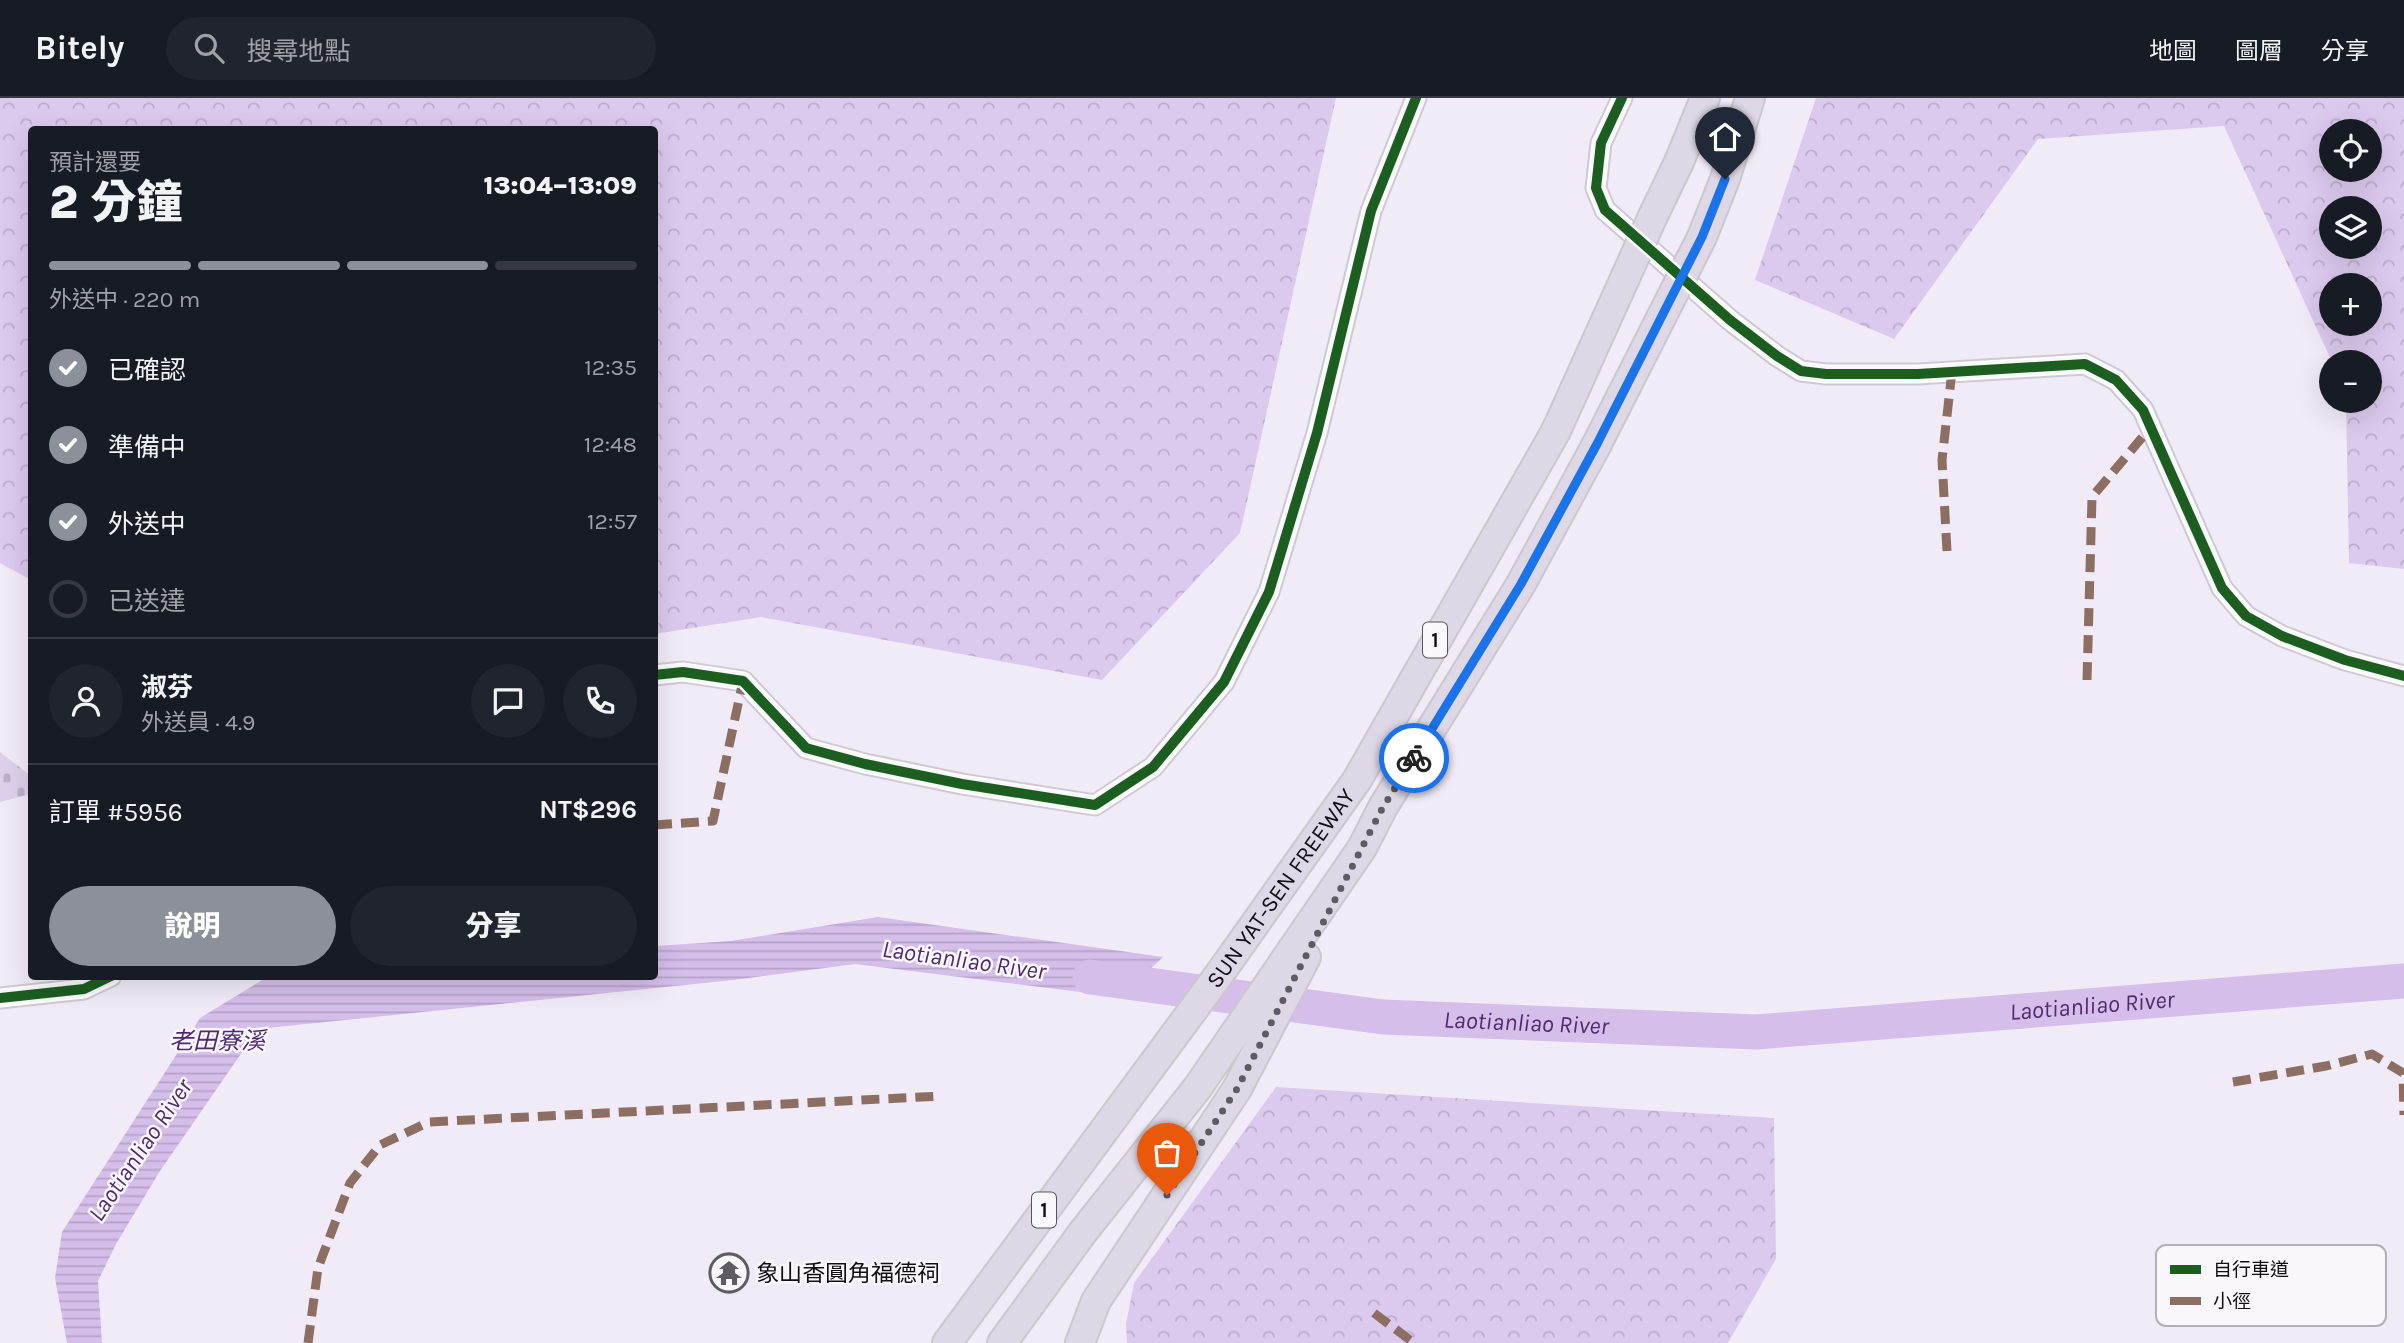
<!DOCTYPE html>
<html lang="zh-TW">
<meta charset="utf-8">
<style>
body{margin:0;font-family:Karla,"Noto Sans TC",sans-serif;background:#20242c;color:#f1f3f6;height:100vh;display:flex;flex-direction:column;font-size:26px;white-space:nowrap}
*{box-sizing:border-box;margin:0}
p{font-size:23px;color:#9ea1a6}
.icon{flex:none;width:38px;height:38px;fill:none;stroke:currentColor;stroke-width:2;stroke-linecap:round;stroke-linejoin:round}
.map{position:relative;flex:1;overflow:hidden}
.sheet{position:absolute;left:28px;top:28px;width:630px;height:854px;display:flex;flex-direction:column;background:#171b24;border-radius:7px;box-shadow:0 7px 28px #0002}
.sheet>*{flex:none}
.controls{position:absolute;left:2319px;top:21px;display:grid;gap:14px}
.controls a{display:grid;place-items:center;width:63px;height:63px;border-radius:50%;background:#171b24;box-shadow:0 7px 28px #0002;font-size:35px}
.pin{position:absolute;display:grid;place-items:center;width:60px;height:60px;color:#fff;margin:-72px -30px;border-radius:50% 50% 50% 0;rotate:-45deg;box-shadow:0 0 7px #0007}
.pin .icon{rotate:45deg}
.courier{position:absolute;display:grid;place-items:center;width:70px;height:70px;margin:-35px;border:5px solid #1a73e8;border-radius:50%;background:#fff;color:#222;box-shadow:0 2px 9px #0007}
.summary em{font-style:normal;font-weight:800}
.summary div{display:flex;flex-direction:column-reverse}
.summary{display:flex;align-items:center;justify-content:space-between;height:119px;padding:0 21px}
h1{font-size:46px;font-weight:800;line-height:52px}
.bar{display:grid;grid-template-columns:repeat(4,1fr);gap:10px 7px;align-content:center;height:84px;padding:0 21px}
.bar i{height:9px;border-radius:5px;background:#363941}
.bar .current{background:#8c9099}
.bar p{grid-column:span 4}
.line{display:flex;align-items:center;gap:18px;padding:0 21px;border-top:2px solid #363941}
.line div{flex:1}
.round{display:grid;place-items:center;flex:none;width:74px;height:74px;border-radius:37px;background:#20242c}
ol{padding:0 21px;list-style:none}
li{display:flex;align-items:center;gap:21px;height:77px}
li p{margin-inline-start:auto}
li .icon{padding:7px;border-radius:50%;background:#8c9099;color:#fff;stroke-width:4}
li:last-child{color:#9ea1a6}
li i{width:38px;height:38px;border:4px solid #363941;border-radius:50%}
.action{display:flex;gap:14px;margin-top:auto;padding:14px 21px}
.action a{flex:1;height:80px;border-radius:42px;background:#8c9099;color:#fff;font-size:28px;font-weight:800;line-height:80px;text-align:center}
.action a+a{background:#20242c;color:#f1f3f6}
header{display:flex;align-items:center;gap:42px;box-sizing:border-box;height:98px;padding:0 35px;background:#171b24;border-bottom:2px solid #363941}
header strong{font-size:33px}
nav{display:flex;gap:38px;margin-inline-start:auto;font-size:24px}
.search{width:490px;height:63px;background:#20242c;display:flex;align-items:center;gap:18px;box-sizing:border-box;padding:0 24px;border-radius:38px;color:#9ea1a6;font-size:26px}
.map>svg:first-child{display:block}
</style>
<header>
<strong>Bitely</strong>
<div class="search"><svg class="icon" aria-label="search" viewBox="0 0 24 24"><circle cx="10" cy="10" r="6"/><path d="M15 15l6 6"/></svg>搜尋地點</div>
<nav><a>地圖</a><a>圖層</a><a>分享</a></nav>
</header>
<div class="map">
<svg width="2404" height="1245" viewBox="0 0 2404 1245">
<defs>
<pattern id="forest-crowns" width="20" height="18" patternUnits="userSpaceOnUse" patternTransform="scale(1.75)"><rect width="20" height="18" fill="#dcc9ee"/><path d="M2 6a3 3 0 1 1 6 0M12 15a3 3 0 1 1 6 0" fill="none" stroke="#bcabcb"/></pattern>
<pattern id="cemetery-stones" width="16" height="16" patternUnits="userSpaceOnUse" patternTransform="scale(1.75)"><rect width="16" height="16" fill="#ddd0eb"/><path d="M2 7V4a2 2 0 0 1 4 0v3zM10 15v-3a2 2 0 0 1 4 0v3z" fill="#bdb1c9"/></pattern>
<pattern id="water-rules" width="6" height="5" patternUnits="userSpaceOnUse" patternTransform="scale(1.75)"><rect width="6" height="5" fill="#d5beea"/><path d="M0 2.5h6" fill="none" stroke="#b6a2c8"/></pattern>
</defs>
<rect width="100%" height="100%" fill="#f1ebf7"/>
<g fill="url(#forest-crowns)" fill-rule="evenodd">
<path d="M0 0H1336L1240 435 1102 582 761 519 655 536 654 32H32L31 482 0 465Z"/>
<path d="M1816 0H2404V471L2349 465 2346 303H2370V264H2332L2224 28 2038 41 1894 241 1755 182ZM2331 33H2370V72H2331ZM2331 110H2370V149H2331ZM2331 187H2370V226H2331Z"/>
<path d="M1276 989 1774 1020 1776 1161 1728 1245H1127L1126 1226 1134 1185Z"/>
</g>
<path fill="url(#cemetery-stones)" d="M0 654 31 678V696L0 704Z"/>
<path fill="url(#water-rules)" d="M878 819 1163 859 1121 899 855 866 733 882 258 931 160 1073 116 1146 98 1183 102 1245H67L55 1180 62 1134 200 920 267 879 654 878 655 848 731 843Z"/>
<g fill="none" stroke-linecap="round" stroke-linejoin="round">
<path stroke="#d5beea" stroke-width="35" id="s1" d="M1090 879 1383 919 1756 934 2404 883"/>
<g stroke="#cec9d2" stroke-width="23">
<g id="tertiary">
<path d="M1622 0 1601 45 1596 90 1605 112 1730 222 1777 258 1801 273 1826 276H1918L2085 266 2116 282 2143 312 2222 490 2246 518 2282 538 2345 562 2404 578"/>
<path d="M654 577 683 574 743 583 806 650 865 666 962 686 1095 707 1153 669 1224 584 1269 494 1317 335 1371 113 1416 0"/>
<path d="M0 900 84 891 111 878"/>
</g>
</g>
<g stroke="#cbc7cd" stroke-width="32">
<g id="motorway">
<path d="M1653 118 1679 64 1705 0"/>
<path d="M1702 139 1725 81 1750 0"/>
<path id="s2" d="M947 1245 1218 878 1357 682 1556 333"/>
<path d="M1002 1245 1083 1134 1198 989 1362 750 1383 709 1521 486 1597 346"/>
<path d="M1080 1245 1096 1203 1237 991 1306 859"/>
</g>
</g>
<use href="#tertiary" stroke="#fdfcfe" stroke-width="19"/>
<use href="#motorway" stroke="#ded7e5" stroke-width="28"/>
<g stroke="#cbc7cd" stroke-width="32" stroke-linecap="butt">
<g id="motorway-bridge">
<path d="M1556 333 1653 118"/>
<path d="M1597 346 1702 139"/>
</g>
</g>
<use href="#motorway-bridge" stroke="#ded7e5" stroke-width="28"/>
<g stroke="#8d6e63" stroke-width="9" stroke-dasharray="18 9" stroke-linecap="butt">
<path d="M1947 453 1942 362 1952 273"/>
<path d="M2087 582 2092 399 2151 329"/>
<path d="M654 727 713 723 743 583"/>
<path d="M2233 984 2326 968 2372 956 2403 975 2404 1017"/>
<path d="M1374 1215 1414 1245"/>
<path d="M308 1245 318 1170 350 1085 380 1047 429 1024 941 998"/>
</g>
<g stroke="#f9f7fc" stroke-width="15">
<g id="cycleway">
<path d="M1622 0 1601 45 1596 90 1605 112 1730 222 1777 258 1801 273 1826 276H1918L2085 266 2116 282 2143 312 2222 490 2246 518 2282 538 2345 562 2404 578"/>
<path d="M654 577 683 574 743 583 806 650 865 666 962 686 1095 707 1153 669 1224 584 1269 494 1317 335 1371 113 1416 0"/>
<path d="M0 900 84 891 111 878"/>
</g>
</g>
<use href="#cycleway" stroke="#1b5e20" stroke-width="10"/>
</g>
<g fill="none" stroke-linecap="round" stroke-linejoin="round">
<path stroke="#5f5b63" stroke-width="7" stroke-dasharray="0 12.6" d="M1167 1097 1237 991 1383 709 1414 660"/>
<path stroke="#1a73e8" stroke-width="9" d="M1414 660 1521 486 1597 346 1702 139 1725 81"/>
</g>
<defs>
<g id="temple-ring" transform="scale(2.0125)"><circle r="9.5" fill="#f9f7fc" stroke="#5f5b63" stroke-width="1.5"/><path d="M0-6L5-2H3V0L6.5 2.5H4V6H1.5V3h-3V6H-4V2.5H-6.5L-3 0V-2H-5Z" fill="#5f5b63"/></g>
</defs>
<g fill-rule="evenodd">
<use href="#temple-ring" x="729" y="1175"/>
</g>
<g text-anchor="middle" dominant-baseline="central" stroke-width="5" stroke-linejoin="round" paint-order="stroke">
<g fill="#f9f7fc" stroke="#57535a" stroke-width="2">
<rect x="1423" y="524.5" width="24" height="35" rx="5"/>
<rect x="1032" y="1094.5" width="24" height="35" rx="5"/>
</g>
<g font-size="21" font-weight="bold" fill="#110d14">
<text x="1435" y="542">1</text>
<text x="1044" y="1112">1</text>
</g>
<g font-size="23" fill="#110d14" stroke="#f9f7fc">
<text stroke="none"><textPath href="#s2" startOffset="564">SUN YAT-SEN FREEWAY</textPath></text>
</g>
<g font-size="23" fill="#110d14" stroke="#f9f7fc" text-anchor="start">
<text x="756" y="1175">象山香圓角福德祠</text>
</g>
<g font-size="24" font-style="italic" fill="#512a6e" stroke="#f9f7fc">
<text transform="translate(964 862) rotate(8)">Laotianliao River</text>
<text stroke="none"><textPath href="#s1" startOffset="1006">Laotianliao River</textPath></text>
<text stroke="none"><textPath href="#s1" startOffset="439">Laotianliao River</textPath></text>
<text x="217" y="943">老田寮溪</text>
<text transform="translate(140 1052) rotate(-56)">Laotianliao River</text>
</g>
</g>
<rect x="2156" y="1147" width="230" height="81" rx="10" fill="#f9f7fc" stroke="#b3b1b6" stroke-width="2"/>
<rect x="2170" y="1167" width="31" height="9" fill="#1b5e20"/>
<rect x="2170" y="1199" width="31" height="8" fill="#8d6e63"/>
<g font-size="19" fill="#110d14">
<text x="2213" y="1178">自行車道</text>
<text x="2213" y="1210">小徑</text>
</g>
</svg>
<div class="controls">
<a><svg class="icon" aria-label="locate" viewBox="0 0 24 24"><circle cx="12" cy="12" r="6"/><path d="M12 2v4M12 18v4M2 12h4M18 12h4"/></svg></a>
<a><svg class="icon" aria-label="layers" viewBox="0 0 24 24"><path d="M12 4l9 5-9 5-9-5zM3 14l9 5 9-5"/></svg></a>
<a>+</a>
<a>−</a>
</div>
<div class="pin" style="left:1167px;top:1097px;background:#ea580c"><svg class="icon" aria-label="bag" viewBox="0 0 24 24"><path d="M5 8h14l-1 12H6zM9 8a3 3 0 0 1 6 0"/></svg></div>
<div class="pin" style="left:1725px;top:81px;background:#1f2937"><svg class="icon" aria-label="home" viewBox="0 0 24 24"><path d="M3 11l9-7 9 7M6 9v11h12V9"/></svg></div>
<div class="courier" style="left:1414px;top:660px"><svg class="icon" aria-label="bike" viewBox="0 0 24 24"><circle cx="6" cy="16" r="4"/><circle cx="18" cy="16" r="4"/><path d="M6 16l4-8h5l3 8M10 8l3 8H6M13 5h3"/></svg></div>
<section class="sheet">
<div class="summary"><div><h1>2 分鐘</h1><p>預計還要</p></div><em>13:04–13:09</em></div>
<div class="bar"><i class="current"></i><i class="current"></i><i class="current"></i><i></i><p>外送中 · 220 m</p></div>
<ol>
<li><svg class="icon" aria-label="check" viewBox="0 0 24 24"><path d="M5 12l5 5 9-10"/></svg>已確認<p>12:35</p></li>
<li><svg class="icon" aria-label="check" viewBox="0 0 24 24"><path d="M5 12l5 5 9-10"/></svg>準備中<p>12:48</p></li>
<li><svg class="icon" aria-label="check" viewBox="0 0 24 24"><path d="M5 12l5 5 9-10"/></svg>外送中<p>12:57</p></li>
<li><i></i>已送達</li>
</ol>
<div class="line" style="height:126px"><a class="round"><svg class="icon" aria-label="person" viewBox="0 0 24 24"><circle cx="12" cy="8" r="4"/><path d="M4 21q1-7 8-7t8 7"/></svg></a><div><b>淑芬</b><p>外送員 · 4.9</p></div><a class="round"><svg class="icon" aria-label="chat" viewBox="0 0 24 24"><path d="M4 5h16v11H9l-5 4z"/></svg></a><a class="round"><svg class="icon" aria-label="phone" viewBox="0 0 24 24"><path d="M5 4h4l2 5-3 2q2 4 5 5l2-3 5 2v4C11 20 4 13 5 4z"/></svg></a></div>
<div class="line" style="height:91px"><div>訂單 #5956</div><b>NT$296</b></div>
<div class="action"><a>說明</a><a>分享</a></div>
</section>
</div>
